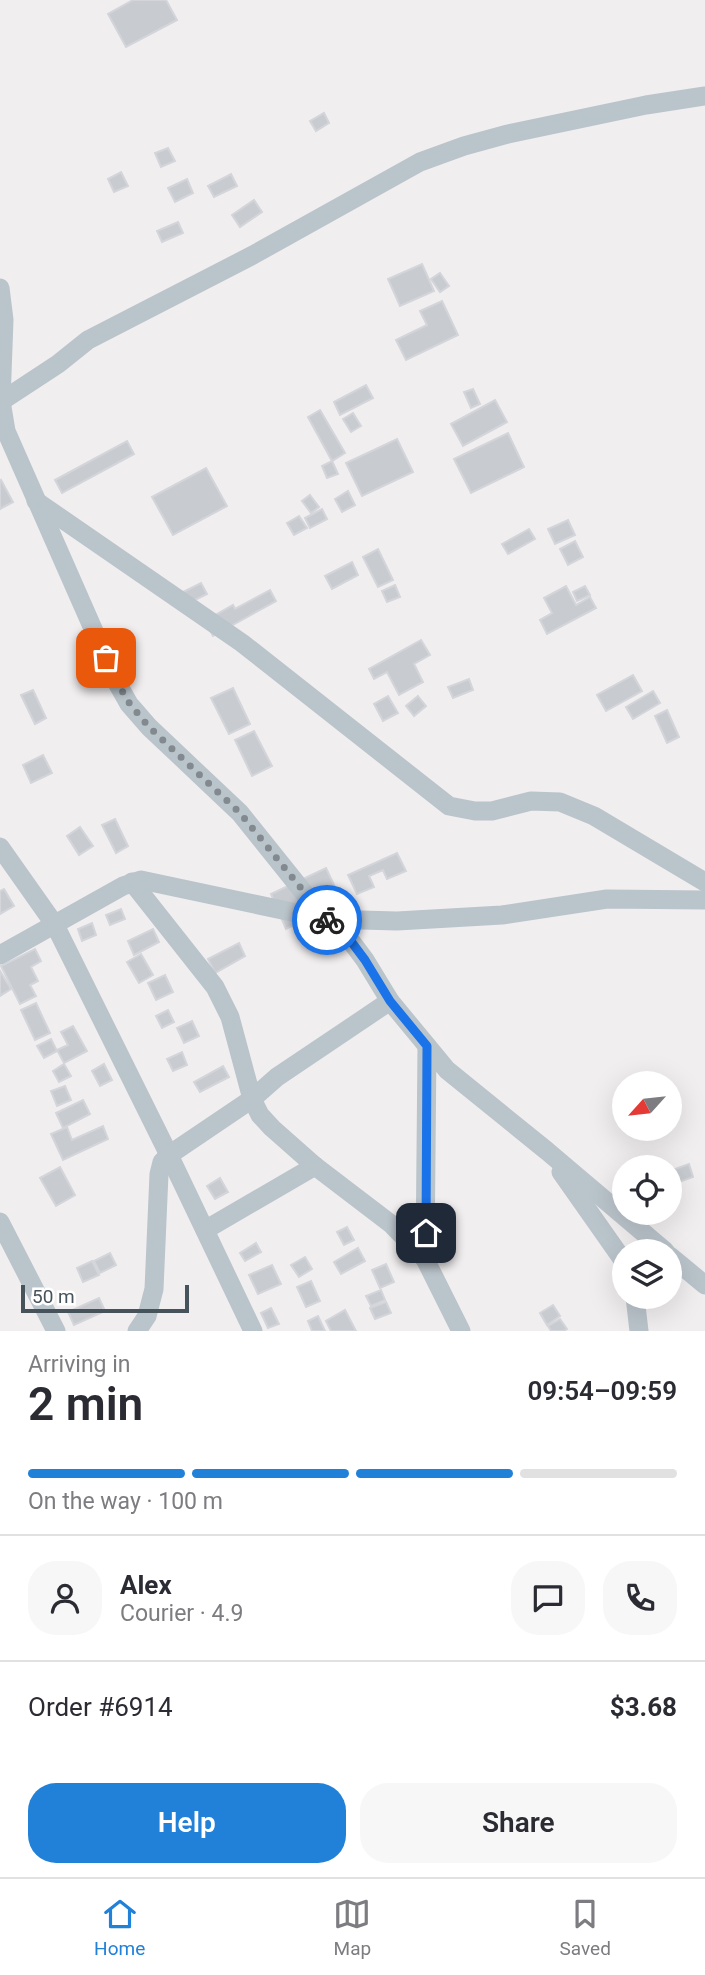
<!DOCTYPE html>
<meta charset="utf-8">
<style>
body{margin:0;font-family:Roboto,sans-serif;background:#f7f7f7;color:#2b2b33;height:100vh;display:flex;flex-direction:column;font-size:26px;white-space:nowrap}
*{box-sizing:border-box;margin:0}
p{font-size:23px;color:#7c7c81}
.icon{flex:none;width:38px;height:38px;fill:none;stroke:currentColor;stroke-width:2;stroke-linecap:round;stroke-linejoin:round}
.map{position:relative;height:1331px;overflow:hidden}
.drawer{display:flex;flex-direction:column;background:#fff;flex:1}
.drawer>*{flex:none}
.needle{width:46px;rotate:243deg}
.controls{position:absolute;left:612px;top:1071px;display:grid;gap:14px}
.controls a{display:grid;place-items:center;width:70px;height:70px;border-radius:50%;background:#fff;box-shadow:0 7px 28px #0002;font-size:35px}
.scale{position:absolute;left:21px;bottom:18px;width:168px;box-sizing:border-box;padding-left:7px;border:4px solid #47535b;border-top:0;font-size:19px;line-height:24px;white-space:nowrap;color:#47535b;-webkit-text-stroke:5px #fff;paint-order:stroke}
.pin{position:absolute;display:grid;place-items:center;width:60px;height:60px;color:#fff;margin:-30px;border-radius:14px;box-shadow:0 4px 10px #0006}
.courier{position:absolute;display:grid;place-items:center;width:70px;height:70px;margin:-35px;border:5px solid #1a73e8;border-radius:50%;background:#fff;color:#222;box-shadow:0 2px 9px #0007}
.summary em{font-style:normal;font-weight:600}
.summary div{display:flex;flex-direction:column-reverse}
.summary{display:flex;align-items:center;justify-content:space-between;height:119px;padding:0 28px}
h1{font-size:46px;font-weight:600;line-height:52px}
.bar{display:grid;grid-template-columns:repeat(4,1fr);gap:10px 7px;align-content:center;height:84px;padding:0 28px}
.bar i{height:9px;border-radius:5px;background:#e1e1e2}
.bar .active{background:#2181d8}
.bar p{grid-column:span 4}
.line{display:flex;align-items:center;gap:18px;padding:0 28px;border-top:2px solid #e1e1e2}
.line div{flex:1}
.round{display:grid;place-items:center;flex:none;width:74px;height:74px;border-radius:28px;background:#f7f7f7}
.cta{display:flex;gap:14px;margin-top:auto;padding:14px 28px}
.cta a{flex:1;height:80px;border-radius:28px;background:#2181d8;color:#fff;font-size:28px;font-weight:600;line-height:80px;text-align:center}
.cta a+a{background:#f7f7f7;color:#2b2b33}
.menu{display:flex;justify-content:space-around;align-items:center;height:98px;border-top:2px solid #e1e1e2;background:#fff;font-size:19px;color:#7c7c81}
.menu a{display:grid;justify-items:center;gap:4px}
.menu .active{color:#2181d8}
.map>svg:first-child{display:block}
</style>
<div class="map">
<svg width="705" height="1331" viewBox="0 0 705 1331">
<rect width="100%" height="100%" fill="#f1eeef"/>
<g fill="#c8ccd1" stroke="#d3d5da" stroke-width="2">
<path d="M133 0H166L177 20 126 47 108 14Z"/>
<path d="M324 113 329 123 316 131 310 121Z"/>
<path d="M168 148 175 161 161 167 155 153Z"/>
<path d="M121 172 128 186 114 192 108 179Z"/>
<path d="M231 174 237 186 214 197 208 186Z"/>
<path d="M187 179 193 193 175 202 168 188Z"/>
<path d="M254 200 262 212 240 227 232 215Z"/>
<path d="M178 222 183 233 162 242 157 231Z"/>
<path d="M422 264 434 291 400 306 388 279Z"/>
<path d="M440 273 449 286 440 292 431 279Z"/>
<path d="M442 301 458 335 406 360 396 340 427 325 420 311Z"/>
<path d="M366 385 373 398 340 415 334 402Z"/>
<path d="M473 389 480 404 471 408 464 392Z"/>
<path d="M495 400 507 422 463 446 451 424Z"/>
<path d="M320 410 345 453 332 461 308 417Z"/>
<path d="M353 413 361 426 351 432 343 419Z"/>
<path d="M508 433 524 467 471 493 454 459Z"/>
<path d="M397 439 413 472 362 496 346 463Z"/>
<path d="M127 441 134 454 62 493 55 480Z"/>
<path d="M332 461 338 474 327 478 322 466Z"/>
<path d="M206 468 227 506 173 535 152 497Z"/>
<path d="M1 480 13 502 0 509V481Z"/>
<path d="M348 491 355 505 342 512 335 499Z"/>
<path d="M310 495 319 507 311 513 302 501Z"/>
<path d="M322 509 327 519 310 528 305 518Z"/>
<path d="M299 516 307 528 294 535 287 523Z"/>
<path d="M568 520 575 535 555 544 548 529Z"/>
<path d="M529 529 535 539 508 554 502 544Z"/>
<path d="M575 541 583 557 568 565 560 549Z"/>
<path d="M378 549 393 580 378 587 363 557Z"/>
<path d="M352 562 358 575 332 589 325 576Z"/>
<path d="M201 583 207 594 183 606 177 595Z"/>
<path d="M395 585 400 597 387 602 382 591Z"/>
<path d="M566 586 576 605 590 597 596 608 547 634 540 620 552 613 544 598Z"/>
<path d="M585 586 590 595 577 601 573 592Z"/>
<path d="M270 590 276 601 213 636 205 621 233 605 235 609Z"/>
<path d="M421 640 430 655 414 664 423 682 399 695 387 672 374 679 369 669Z"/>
<path d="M633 675 642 691 606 711 597 695Z"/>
<path d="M469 679 473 690 453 698 448 687Z"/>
<path d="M233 688 250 724 229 734 211 698Z"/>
<path d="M33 690 46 718 35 724 21 695Z"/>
<path d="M653 691 660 703 633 719 626 707Z"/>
<path d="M388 696 398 713 383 721 374 704Z"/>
<path d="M418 696 426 706 414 716 406 706Z"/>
<path d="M667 710 679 737 667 743 655 716Z"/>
<path d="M254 731 272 766 252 776 235 740Z"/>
<path d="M43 755 52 773 31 783 23 765Z"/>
<path d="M115 819 128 846 116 853 102 825Z"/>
<path d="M80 827 93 846 79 855 67 836Z"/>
<path d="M397 853 406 871 387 879 383 870 369 876 374 887 357 894 348 875Z"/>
<path d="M326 868 342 902 286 929 271 894Z"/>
<path d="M4 889 14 906 0 914V891Z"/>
<path d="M121 909 125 919 110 925 106 915Z"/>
<path d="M92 923 96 935 82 941 78 929Z"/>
<path d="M153 929 159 942 134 955 128 941Z"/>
<path d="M239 943 245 956 215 973 208 959Z"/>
<path d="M35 949 41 961 31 967 38 981 30 985 36 996 20 1004 1 966Z"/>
<path d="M141 954 153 975 139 983 127 962Z"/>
<path d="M0 971 11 989 0 996Z"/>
<path d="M165 975 173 992 156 1000 148 983Z"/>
<path d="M36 1003 50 1033 35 1040 21 1010Z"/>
<path d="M168 1010 174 1022 162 1028 156 1016Z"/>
<path d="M192 1021 199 1036 184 1043 177 1028Z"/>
<path d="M73 1026 87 1051 64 1063 57 1050 68 1045 61 1032Z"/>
<path d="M51 1039 57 1051 44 1058 37 1046Z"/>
<path d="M182 1052 187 1065 173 1071 167 1059Z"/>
<path d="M64 1064 71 1076 59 1082 53 1071Z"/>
<path d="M104 1064 112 1080 100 1086 92 1071Z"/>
<path d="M223 1066 229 1077 200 1092 194 1082Z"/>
<path d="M65 1086 71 1100 57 1106 51 1091Z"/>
<path d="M83 1100 90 1114 63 1128 56 1113Z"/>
<path d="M103 1126 108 1139 63 1160 51 1134 67 1127 72 1140Z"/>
<path d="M689 1164 693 1177 679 1182 675 1169Z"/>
<path d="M60 1167 75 1195 56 1206 40 1178Z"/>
<path d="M220 1178 228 1192 215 1199 207 1186Z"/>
<path d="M347 1227 354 1240 344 1245 337 1232Z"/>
<path d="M256 1243 261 1252 245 1261 240 1253Z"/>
<path d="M358 1248 365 1261 341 1274 334 1262Z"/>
<path d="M110 1253 116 1265 100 1273 94 1261Z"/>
<path d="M305 1257 312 1269 299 1277 291 1265Z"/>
<path d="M92 1261 99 1275 83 1282 77 1268Z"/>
<path d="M386 1264 394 1282 380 1288 372 1270Z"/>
<path d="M272 1265 281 1284 258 1294 249 1275Z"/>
<path d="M311 1281 320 1301 306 1307 297 1287Z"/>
<path d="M381 1290 385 1300 371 1306 366 1296Z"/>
<path d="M99 1298 105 1311 74 1325 68 1312Z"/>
<path d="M386 1302 391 1313 375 1319 370 1308Z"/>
<path d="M553 1305 560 1316 547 1325 540 1313Z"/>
<path d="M271 1308 279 1324 268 1328 261 1313Z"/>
<path d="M345 1310 356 1331H331L326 1321Z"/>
<path d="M318 1316 325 1331H312L308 1321Z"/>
<path d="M560 1319 567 1329 564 1331H551L548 1326Z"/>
</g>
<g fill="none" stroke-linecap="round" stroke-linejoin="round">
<g stroke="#bac4cb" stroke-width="19">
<path d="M0 288 4 320 1 401 6 431 116 681 129 704 149 727 240 813 325 919 347 936 365 960 390 1001 447 1070 547 1151 665 1251"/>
<path d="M0 402 58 364 88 340 253 255 420 162 464 146 508 134 646 105 705 96"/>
<path d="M36 501 242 643 449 806 475 811H492L531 801 560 802 594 816 705 882"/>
<path d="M0 847 55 925 169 1155 253 1331"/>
<path d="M132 882 215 987 230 1017 252 1099 260 1115 272 1128 315 1166 391 1224 425 1259 461 1331"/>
<path d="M0 955 123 886 141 880 325 919 397 921 502 915 607 899 705 900"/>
<path d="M561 1172 625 1263"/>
<path d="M0 1222 56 1331"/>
<path d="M205 1230 315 1166"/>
<path d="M670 1256 705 1285"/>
<path d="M425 1259 427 1046"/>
<path d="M635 1297 639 1331"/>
<path d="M137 1331 147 1316 154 1289 159 1174 162 1162 169 1155 252 1099 277 1077 390 1001"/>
</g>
</g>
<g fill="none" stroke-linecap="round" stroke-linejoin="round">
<path stroke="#82898f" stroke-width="7" stroke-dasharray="0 12.6" d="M106 658 116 681 130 704 149 727 240 813 327 920"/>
<path stroke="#1a73e8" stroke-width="9" d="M327 920 347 936 365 960 390 1001 427 1046 426 1233"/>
</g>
</svg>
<div class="controls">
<a><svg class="needle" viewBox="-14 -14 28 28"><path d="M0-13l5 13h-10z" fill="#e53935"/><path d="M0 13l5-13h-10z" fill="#7c7c81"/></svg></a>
<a><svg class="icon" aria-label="locate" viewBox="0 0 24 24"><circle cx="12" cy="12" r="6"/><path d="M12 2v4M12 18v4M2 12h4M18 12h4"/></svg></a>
<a><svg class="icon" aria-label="layers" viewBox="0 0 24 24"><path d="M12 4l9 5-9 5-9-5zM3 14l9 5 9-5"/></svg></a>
</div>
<div class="scale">50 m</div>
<div class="pin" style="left:106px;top:658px;background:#ea580c"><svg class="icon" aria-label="bag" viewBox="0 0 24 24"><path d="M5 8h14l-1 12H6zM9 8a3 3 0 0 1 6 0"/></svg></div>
<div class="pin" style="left:426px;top:1233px;background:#1f2937"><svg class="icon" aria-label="home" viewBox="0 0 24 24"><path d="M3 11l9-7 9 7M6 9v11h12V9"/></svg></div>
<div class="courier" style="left:327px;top:920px"><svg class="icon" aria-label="bike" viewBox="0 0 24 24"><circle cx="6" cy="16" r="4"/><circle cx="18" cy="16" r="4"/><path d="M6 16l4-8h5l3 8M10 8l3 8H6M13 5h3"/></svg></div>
</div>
<section class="drawer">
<div class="summary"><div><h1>2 min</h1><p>Arriving in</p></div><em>09:54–09:59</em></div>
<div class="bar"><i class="active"></i><i class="active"></i><i class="active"></i><i></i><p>On the way · 100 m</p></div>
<div class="line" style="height:126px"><a class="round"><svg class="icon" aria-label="person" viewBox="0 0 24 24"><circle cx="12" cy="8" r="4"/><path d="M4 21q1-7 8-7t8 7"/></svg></a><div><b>Alex</b><p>Courier · 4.9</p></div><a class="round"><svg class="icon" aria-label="chat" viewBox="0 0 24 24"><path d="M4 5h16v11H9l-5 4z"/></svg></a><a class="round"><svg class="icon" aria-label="phone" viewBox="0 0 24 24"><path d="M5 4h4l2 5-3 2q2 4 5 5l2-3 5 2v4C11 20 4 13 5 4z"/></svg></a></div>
<div class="line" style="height:91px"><div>Order #6914</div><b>$3.68</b></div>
<div class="cta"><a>Help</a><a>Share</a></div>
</section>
<nav class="menu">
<a class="active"><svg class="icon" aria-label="home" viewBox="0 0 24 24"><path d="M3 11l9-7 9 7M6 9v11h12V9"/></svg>Home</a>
<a><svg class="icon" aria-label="map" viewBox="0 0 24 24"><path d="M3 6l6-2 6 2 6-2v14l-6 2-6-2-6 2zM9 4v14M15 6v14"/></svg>Map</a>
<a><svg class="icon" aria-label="saved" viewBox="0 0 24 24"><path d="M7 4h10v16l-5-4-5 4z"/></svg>Saved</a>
</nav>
